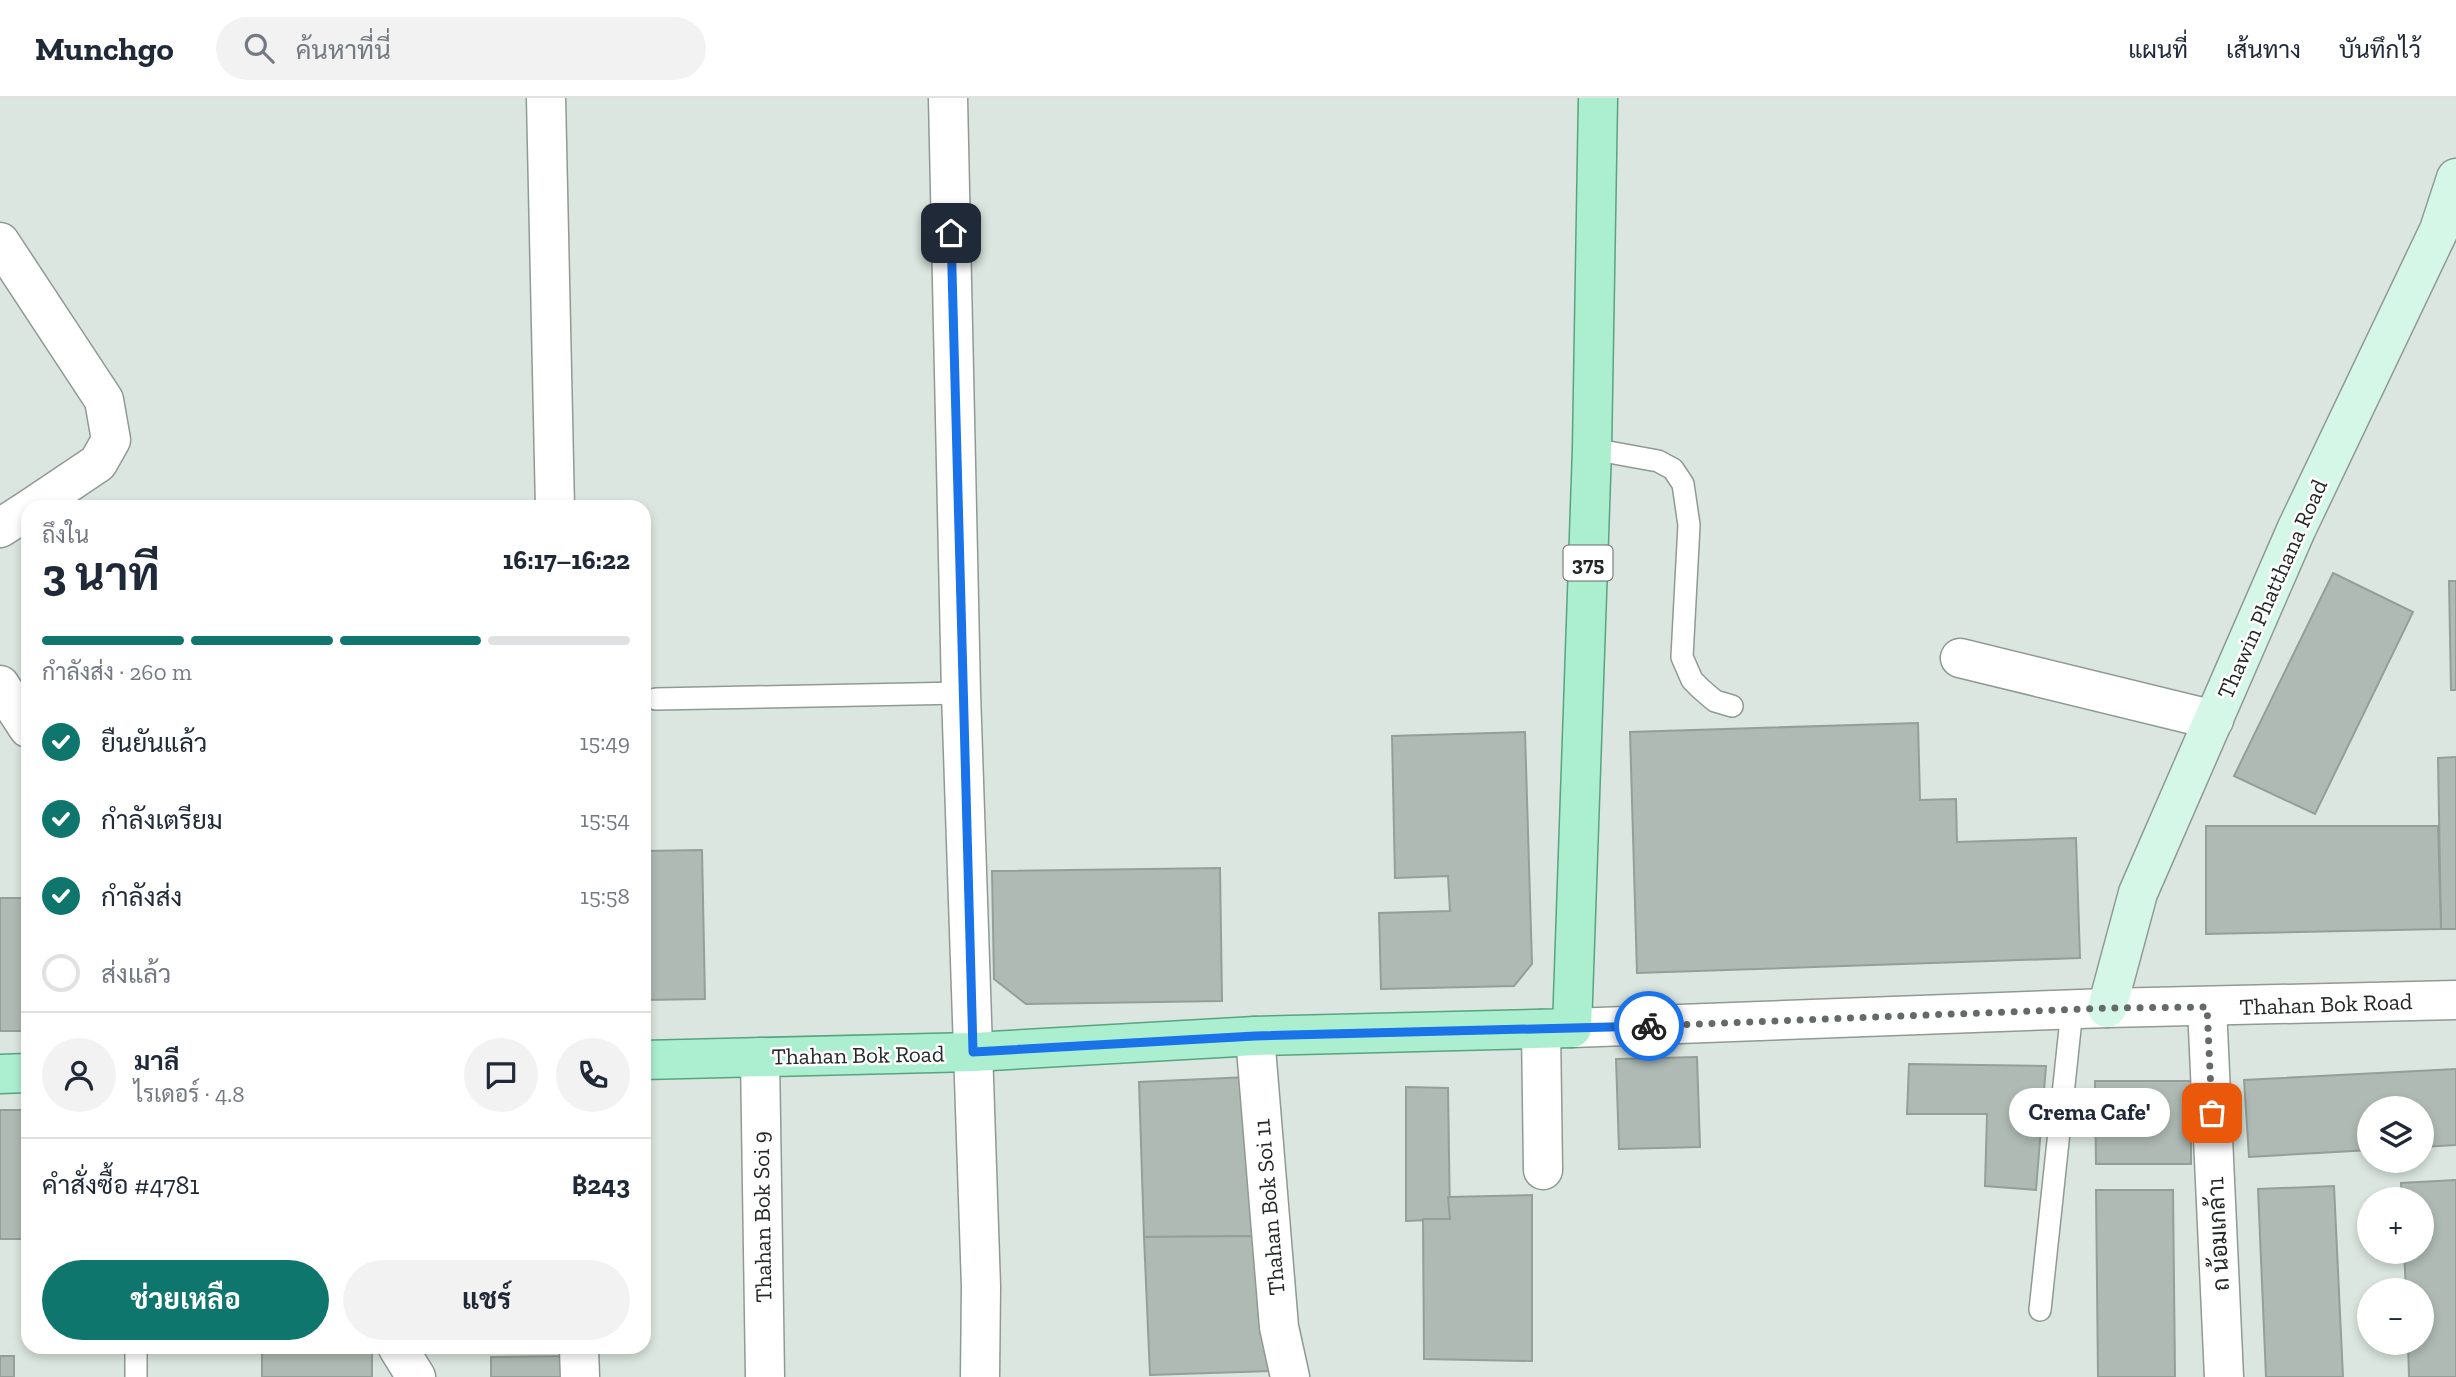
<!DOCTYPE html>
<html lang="th">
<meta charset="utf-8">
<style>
body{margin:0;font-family:"Zilla Slab",Sarabun,serif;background:#f2f2f3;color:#1f2937;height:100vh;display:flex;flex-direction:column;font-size:26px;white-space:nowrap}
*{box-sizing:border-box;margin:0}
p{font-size:23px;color:#747a83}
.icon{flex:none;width:38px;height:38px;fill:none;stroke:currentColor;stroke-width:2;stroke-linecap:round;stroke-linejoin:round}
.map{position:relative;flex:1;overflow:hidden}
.side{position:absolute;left:21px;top:402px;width:630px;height:854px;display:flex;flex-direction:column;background:#fff;border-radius:21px;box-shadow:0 4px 10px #0003}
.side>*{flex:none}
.fabs{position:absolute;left:2357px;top:998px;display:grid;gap:14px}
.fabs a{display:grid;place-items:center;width:77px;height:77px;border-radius:50%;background:#fff;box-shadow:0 4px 10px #0003;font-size:35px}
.pin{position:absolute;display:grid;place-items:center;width:60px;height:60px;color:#fff;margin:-30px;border-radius:14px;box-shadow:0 4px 10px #0006}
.courier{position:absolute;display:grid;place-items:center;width:70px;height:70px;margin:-35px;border:5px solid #1a73e8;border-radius:50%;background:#fff;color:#222;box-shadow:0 2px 9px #0007}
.bubble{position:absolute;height:49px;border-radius:24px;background:#fff;box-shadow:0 4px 10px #0003;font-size:23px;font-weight:700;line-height:49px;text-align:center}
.head em{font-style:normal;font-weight:700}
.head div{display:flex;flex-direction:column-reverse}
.head{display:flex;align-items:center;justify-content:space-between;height:119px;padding:0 21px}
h1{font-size:46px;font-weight:700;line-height:52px}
.bar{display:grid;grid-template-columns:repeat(4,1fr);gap:10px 7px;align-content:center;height:84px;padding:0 21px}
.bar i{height:9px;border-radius:5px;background:#e0e1e3}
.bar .active{background:#0f766e}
.bar p{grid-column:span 4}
.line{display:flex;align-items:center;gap:18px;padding:0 21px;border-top:2px solid #e0e1e3}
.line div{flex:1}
.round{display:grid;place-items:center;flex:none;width:74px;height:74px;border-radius:37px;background:#f2f2f3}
ol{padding:0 21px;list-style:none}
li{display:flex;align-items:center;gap:21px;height:77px}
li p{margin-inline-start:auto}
li .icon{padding:7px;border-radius:50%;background:#0f766e;color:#fff;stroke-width:4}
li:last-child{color:#747a83}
li i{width:38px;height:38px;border:4px solid #e0e1e3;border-radius:50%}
.button{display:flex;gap:14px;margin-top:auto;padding:14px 21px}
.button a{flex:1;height:80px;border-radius:42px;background:#0f766e;color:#fff;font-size:28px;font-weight:700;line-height:80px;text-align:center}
.button a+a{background:#f2f2f3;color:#1f2937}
header{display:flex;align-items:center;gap:42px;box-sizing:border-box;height:98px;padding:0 35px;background:#fff;border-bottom:2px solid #e0e1e3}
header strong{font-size:33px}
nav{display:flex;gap:38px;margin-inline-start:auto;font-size:24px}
.search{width:490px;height:63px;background:#f2f2f3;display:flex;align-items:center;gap:18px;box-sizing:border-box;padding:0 24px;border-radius:38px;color:#747a83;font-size:26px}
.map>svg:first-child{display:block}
</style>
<header>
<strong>Munchgo</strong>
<div class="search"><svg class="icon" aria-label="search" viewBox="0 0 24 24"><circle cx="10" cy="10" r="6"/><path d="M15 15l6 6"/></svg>ค้นหาที่นี่</div>
<nav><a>แผนที่</a><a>เส้นทาง</a><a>บันทึกไว้</a></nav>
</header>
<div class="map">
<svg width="2456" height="1279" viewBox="0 0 2456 1279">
<rect width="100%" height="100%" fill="#dae6df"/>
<g fill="#afbab4" stroke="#949f99" stroke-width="2">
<path d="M2333 475 2413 514 2315 716 2234 678Z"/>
<path d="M2449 483H2456V592H2451Z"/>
<path d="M1918 625 1920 702 1956 701 1957 744 2076 740 2080 860 1637 875 1630 634Z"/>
<path d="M1525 634 1532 866 1514 888 1381 891 1379 815 1450 813 1448 778 1395 780 1392 638Z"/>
<path d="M2456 659V831H2441L2438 660Z"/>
<path d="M2206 728H2438L2441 831 2206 836Z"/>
<path d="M702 752 705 901 644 902V753Z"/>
<path d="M1220 770 1222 903 1026 906 994 881 992 773Z"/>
<rect x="0" y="800" width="28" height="133"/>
<path d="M1697 959 1700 1049 1619 1051 1616 961Z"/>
<path d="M1909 966 2046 968 2036 1092 1985 1088 1987 1016H1907Z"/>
<path d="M2456 971V1047L2422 1049V1010H2370V1052L2249 1059 2244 982Z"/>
<path d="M1248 979 1259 1138 1144 1139 1139 984Z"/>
<path d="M2095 983H2191V1066H2096Z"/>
<path d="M1406 989 1448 990 1450 1121 1406 1123Z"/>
<rect x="0" y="1012" width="28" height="129"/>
<path d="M2456 1082V1279H2409L2408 1244H2422V1192H2406L2404 1153H2422V1101H2402L2401 1085Z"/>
<path d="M2334 1088 2343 1279H2266L2258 1091Z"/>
<path d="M2096 1092H2173L2175 1279H2098Z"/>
<path d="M1532 1097V1263L1424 1261 1423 1121H1450L1448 1099Z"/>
<path d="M1259 1138 1274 1273 1150 1277 1144 1139Z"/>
<rect x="262" y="1250" width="110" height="29"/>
<rect x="0" y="1258" width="14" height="21"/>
<path d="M570 1258V1279H491V1259Z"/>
</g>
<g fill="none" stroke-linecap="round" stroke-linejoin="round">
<g stroke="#909a94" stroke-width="24">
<g id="lane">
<path d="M1592 351 1658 363 1673 371 1683 386 1689 427 1682 559 1692 582 1701 591 1715 603 1732 608"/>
<path d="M656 601 961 595"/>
<path d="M2040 1212 2072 912"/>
<path d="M136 1250V1279"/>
</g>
</g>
<g stroke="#909a94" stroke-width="41">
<g id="street">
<path d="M546 0 555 410"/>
<path d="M948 0 961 595 981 1189 980 1279"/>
<path d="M0 144 104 302 111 342 98 365 31 410"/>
<path d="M0 430 28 412"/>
<path d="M1960 560 2214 622"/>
<path d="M0 587 28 630"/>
<path d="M2207 909 2224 1279"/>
<path d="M1572 930 2107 910 2456 902"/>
<path d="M1541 931 1543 1072"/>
<path d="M1255 938 1279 1229 1290 1279"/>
<path d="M760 959 765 1279"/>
<path d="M398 1250 416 1279"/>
<path d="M579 1250 580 1279"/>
</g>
</g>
<g stroke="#909a94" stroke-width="41">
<path id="secondary" d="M2107 910 2138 795 2296 432 2439 132 2456 80"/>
</g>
<g stroke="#58a380" stroke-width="41">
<g id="primary">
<path d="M644 962 973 954 1255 938 1572 930 1592 351 1598 0"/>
<path d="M0 976 28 975"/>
</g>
</g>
<use href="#lane" stroke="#fff" stroke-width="21"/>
<use href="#street" stroke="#fff" stroke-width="38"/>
<use href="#secondary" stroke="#d5f7e8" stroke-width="38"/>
<use href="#primary" stroke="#acefd0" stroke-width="38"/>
</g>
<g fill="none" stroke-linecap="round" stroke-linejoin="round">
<path stroke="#646a67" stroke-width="7" stroke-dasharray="0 12.6" d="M1649 928 2107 910 2207 909 2212 1015"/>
<path stroke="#1a73e8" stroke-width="9" d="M951 135 973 954 1255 938 1649 928"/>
</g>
<g text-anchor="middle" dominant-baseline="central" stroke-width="5" stroke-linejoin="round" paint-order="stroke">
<rect fill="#fff" stroke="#666867" stroke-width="2" x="1563.5" y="447.5" width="49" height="35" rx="5"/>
<g font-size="21" font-weight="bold" fill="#242826">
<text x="1588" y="465">375</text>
</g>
<g font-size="23" fill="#242826" stroke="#fff">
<text transform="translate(2272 491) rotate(-66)">Thawin Phatthana Road</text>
<text transform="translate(2326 906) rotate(-2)">Thahan Bok Road</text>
<text transform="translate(858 957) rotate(-1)">Thahan Bok Road</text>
<text transform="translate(1269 1109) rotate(-95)">Thahan Bok Soi 11</text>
<text transform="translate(762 1119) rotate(-91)">Thahan Bok Soi 9</text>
<text transform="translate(2218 1136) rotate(-93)">ถ น้อมเกล้า1</text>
</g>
</g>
</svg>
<div class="fabs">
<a><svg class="icon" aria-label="layers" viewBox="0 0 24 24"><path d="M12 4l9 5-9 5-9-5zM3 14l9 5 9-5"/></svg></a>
<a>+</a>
<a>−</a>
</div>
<div class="pin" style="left:2212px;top:1015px;background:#ea580c"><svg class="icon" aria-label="bag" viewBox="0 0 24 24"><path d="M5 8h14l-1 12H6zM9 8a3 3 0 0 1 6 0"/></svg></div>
<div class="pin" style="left:951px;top:135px;background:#1f2937"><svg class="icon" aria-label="home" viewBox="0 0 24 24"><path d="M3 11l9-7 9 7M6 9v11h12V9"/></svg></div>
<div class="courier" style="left:1649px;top:928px"><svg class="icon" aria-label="bike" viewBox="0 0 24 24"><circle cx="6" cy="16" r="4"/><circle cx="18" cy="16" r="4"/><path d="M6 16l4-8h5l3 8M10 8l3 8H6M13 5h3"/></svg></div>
<div class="bubble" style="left:2009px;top:990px;width:161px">Crema Cafe'</div>
<section class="side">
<div class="head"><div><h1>3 นาที</h1><p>ถึงใน</p></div><em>16:17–16:22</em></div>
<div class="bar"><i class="active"></i><i class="active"></i><i class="active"></i><i></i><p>กำลังส่ง · 260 m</p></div>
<ol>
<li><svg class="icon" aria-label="check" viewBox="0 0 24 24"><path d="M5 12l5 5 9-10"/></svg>ยืนยันแล้ว<p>15:49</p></li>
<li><svg class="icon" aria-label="check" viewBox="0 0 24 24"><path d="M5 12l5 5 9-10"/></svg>กำลังเตรียม<p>15:54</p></li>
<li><svg class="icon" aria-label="check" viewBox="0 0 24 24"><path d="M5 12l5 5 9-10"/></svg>กำลังส่ง<p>15:58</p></li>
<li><i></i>ส่งแล้ว</li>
</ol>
<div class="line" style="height:126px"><a class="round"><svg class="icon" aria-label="person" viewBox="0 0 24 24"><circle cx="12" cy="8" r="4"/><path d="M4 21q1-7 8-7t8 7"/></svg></a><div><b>มาลี</b><p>ไรเดอร์ · 4.8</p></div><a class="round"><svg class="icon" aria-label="chat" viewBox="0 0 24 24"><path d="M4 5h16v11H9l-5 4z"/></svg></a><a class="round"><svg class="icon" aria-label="phone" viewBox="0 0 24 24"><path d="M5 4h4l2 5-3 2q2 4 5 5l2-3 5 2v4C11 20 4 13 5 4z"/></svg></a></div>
<div class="line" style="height:91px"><div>คำสั่งซื้อ #4781</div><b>฿243</b></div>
<div class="button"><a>ช่วยเหลือ</a><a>แชร์</a></div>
</section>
</div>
